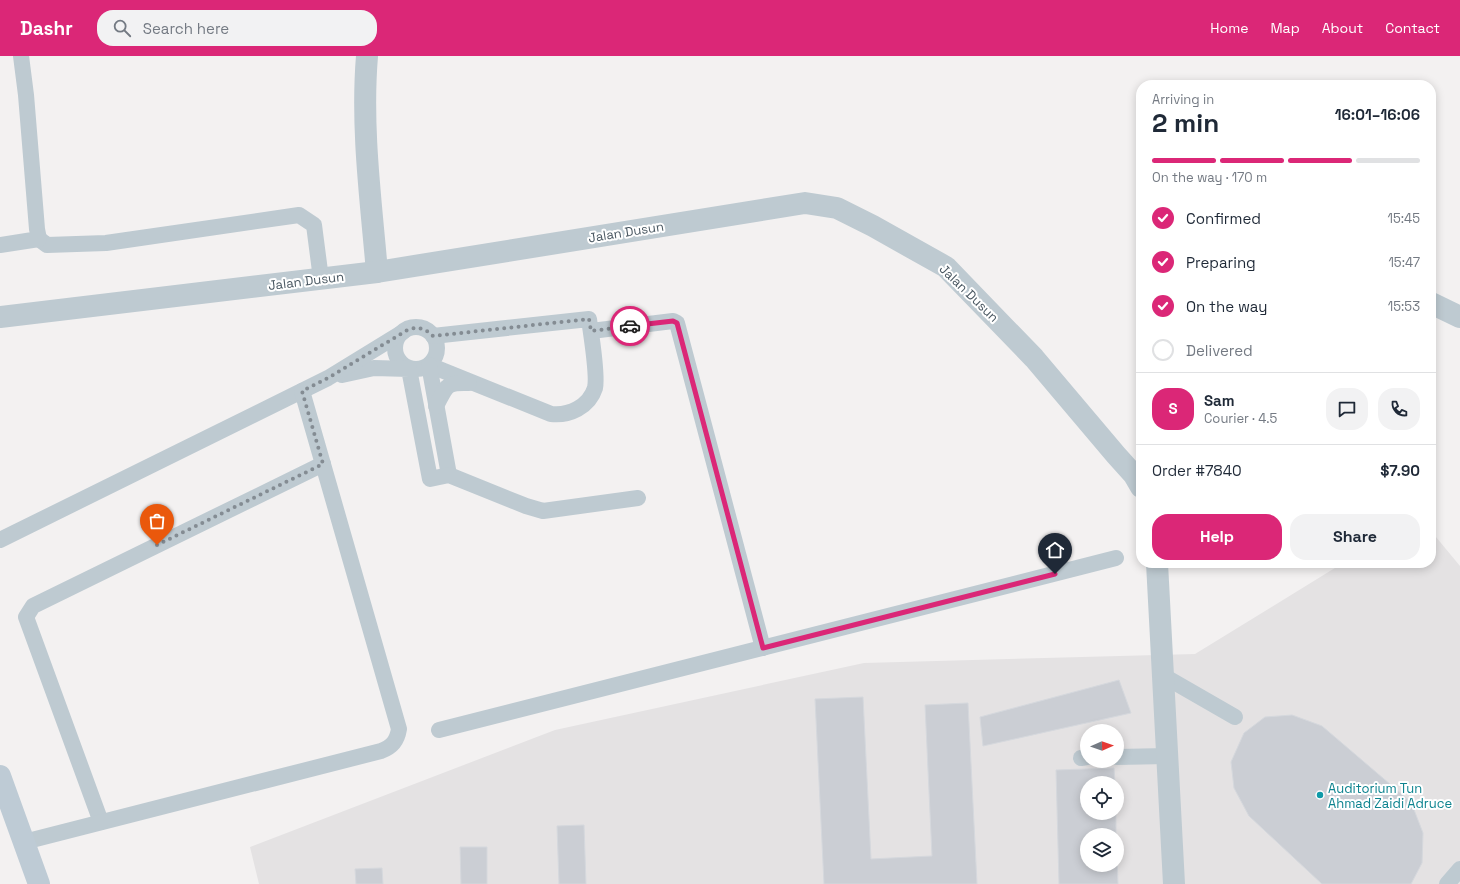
<!DOCTYPE html>
<meta charset="utf-8">
<style>
body{margin:0;font-family:"Space Grotesk",sans-serif;background:#f2f2f3;color:#1f2937;height:100vh;display:flex;flex-direction:column;font-size:15px;white-space:nowrap}
*{box-sizing:border-box;margin:0}
p{font-size:13px;color:#747a83}
.icon{flex:none;width:22px;height:22px;fill:none;stroke:currentColor;stroke-width:2;stroke-linecap:round;stroke-linejoin:round}
.map{position:relative;flex:1;overflow:hidden}
.sheet{position:absolute;left:1136px;top:24px;width:300px;height:488px;display:flex;flex-direction:column;background:#fff;border-radius:16px;box-shadow:0 2px 10px #0003}
.sheet>*{flex:none}
.needle{width:26px;rotate:88deg}
.controls{position:absolute;left:1080px;top:668px;display:grid;gap:8px}
.controls a{display:grid;place-items:center;width:44px;height:44px;border-radius:50%;background:#fff;box-shadow:0 2px 10px #0003;font-size:20px}
.pin{position:absolute;display:grid;place-items:center;width:34px;height:34px;color:#fff;margin:-41px -17px;border-radius:50% 50% 50% 0;rotate:-45deg;box-shadow:0 0 4px #0007}
.pin .icon{rotate:45deg}
.courier{position:absolute;display:grid;place-items:center;width:40px;height:40px;margin:-20px;border:3px solid #db2777;border-radius:50%;background:#fff;color:#222;box-shadow:0 1px 5px #0007}
.headline em{font-style:normal;font-weight:800}
.headline div{display:flex;flex-direction:column-reverse}
.headline{display:flex;align-items:center;justify-content:space-between;height:68px;padding:0 16px}
h1{font-size:26px;font-weight:800;line-height:30px}
.bar{display:grid;grid-template-columns:repeat(4,1fr);gap:6px 4px;align-content:center;height:48px;padding:0 16px}
.bar i{height:5px;border-radius:3px;background:#e0e1e3}
.bar .selected{background:#db2777}
.bar p{grid-column:span 4}
.line{display:flex;align-items:center;gap:10px;padding:0 16px;border-top:1px solid #e0e1e3}
.line div{flex:1}
.round{display:grid;place-items:center;flex:none;width:42px;height:42px;border-radius:16px;background:#f2f2f3}
ol{padding:0 16px;list-style:none}
li{display:flex;align-items:center;gap:12px;height:44px}
li p{margin-inline-start:auto}
li .icon{padding:4px;border-radius:50%;background:#db2777;color:#fff;stroke-width:4}
li:last-child{color:#747a83}
li i{width:22px;height:22px;border:2px solid #e0e1e3;border-radius:50%}
.action{display:flex;gap:8px;margin-top:auto;padding:8px 16px}
.action a{flex:1;height:46px;border-radius:16px;background:#db2777;color:#fff;font-size:16px;font-weight:800;line-height:46px;text-align:center}
.action a+a{background:#f2f2f3;color:#1f2937}
header{display:flex;align-items:center;gap:24px;box-sizing:border-box;height:56px;padding:0 20px;background:#db2777;color:#fff}
header strong{font-size:19px}
nav{display:flex;gap:22px;margin-inline-start:auto;font-size:14px}
.search{width:280px;height:36px;background:#f2f2f3;display:flex;align-items:center;gap:10px;box-sizing:border-box;padding:0 14px;border-radius:16px;color:#747a83;font-size:15px}
.map>svg:first-child{display:block}
</style>
<header>
<strong>Dashr</strong>
<div class="search"><svg class="icon" aria-label="search" viewBox="0 0 24 24"><circle cx="10" cy="10" r="6"/><path d="M15 15l6 6"/></svg>Search here</div>
<nav><a>Home</a><a>Map</a><a>About</a><a>Contact</a></nav>
</header>
<div class="map">
<svg width="1460" height="828" viewBox="0 0 1460 828">
<rect width="100%" height="100%" fill="#f3f1f1"/>
<path fill="#e4e2e3" fill-rule="evenodd" d="M1431 475 1460 510V828H259L250 791 555 674 864 607 1195 598 1343 507H1431ZM1087 675H1117V705H1087ZM1087 727H1117V757H1087ZM1087 779H1117V809H1087Z"/>
<g fill="#cbced4" stroke="#d5d8dd">
<path d="M1119 624 1131 657 983 690 980 661Z"/>
<path d="M863 641 871 803 932 800 925 649 968 647 977 828H824L815 643Z"/>
<path d="M1292 659 1322 670 1411 746 1423 777 1422 807 1411 828H1322L1249 760 1234 732 1231 706 1244 677 1265 661Z"/>
<path d="M1114 712 1115 727H1087V757H1116V779H1087V809H1117V800L1118 828H1059L1056 714Z"/>
<path d="M584 769 586 828H559L557 770Z"/>
<path d="M460 791H487V828H461Z"/>
<path d="M382 812 383 828H356L355 813Z"/>
</g>
<g fill="none" stroke-linecap="round" stroke-linejoin="round">
<g stroke="#becad1" stroke-width="16">
<path d="M39 183 47 189 106 187 299 159 314 169 321 223"/>
<path d="M0 189 39 183 37 173 26 39 21 0"/>
<circle cx="416" cy="292" r="21"/>
<path d="M591 275 673 265 677 267 763 592"/>
<path d="M429 309 551 358C569 360 589 351 595 332 598 319 591 278 589 263L433 280"/>
<path d="M429 309 449 419"/>
<path d="M342 319 374 312 409 313 430 423 449 419 526 450 543 455 638 442"/>
<path d="M436 350C447 330 445 326 469 327"/>
<path d="M0 484 328 322 403 276"/>
<path d="M1162 619 1235 661"/>
<path d="M439 674 1116 502"/>
<path d="M1117 701 1167 700"/>
<path d="M1081 702 1087 701"/>
<path d="M101 766 26 561 33 550 323 408"/>
<path d="M24 786 381 695C392 691 397 685 399 673L302 335"/>
<path d="M1447 828 1460 813"/>
</g>
<g stroke="#becad1" stroke-width="22">
<path d="M367 0C361 72 371 145 377 216"/>
<path d="M1431 247 1460 261"/>
<path d="M0 261 377 216 805 147 837 152 873 170 946 211 1034 302 1116 399 1134 419 1141 431"/>
<path d="M1157 507 1174 828"/>
</g>
<path stroke="#becbd5" stroke-width="22" d="M0 720 39 828"/>
</g>
<g fill="none" stroke-linecap="round" stroke-linejoin="round">
<path stroke="#848c93" stroke-width="4" stroke-dasharray="0 7.2" d="M157 489 323 408 302 335 328 322 409 273C419 271 425 272 433 280L589 263 591 275 630 270"/>
<path stroke="#db2777" stroke-width="5" d="M630 270 673 265 677 267 763 592 1055 518"/>
</g>
<circle fill="#0f9aa8" stroke="#fff" stroke-width="1.5" cx="1320" cy="739" r="4"/>
<g text-anchor="middle" dominant-baseline="central" stroke-width="4" stroke-linejoin="round" paint-order="stroke">
<g font-size="13" fill="#485660" stroke="#fff">
<text transform="translate(626 176) rotate(-9)">Jalan Dusun</text>
<text transform="translate(306 225) rotate(-7)">Jalan Dusun</text>
<text transform="translate(969 237) rotate(44)">Jalan Dusun</text>
</g>
<g font-size="13" fill="#0d838f" stroke="#fff" text-anchor="start">
<text x="1328" y="732">Auditorium Tun<tspan x="1328" dy="15">Ahmad Zaidi Adruce</tspan></text>
</g>
</g>
</svg>
<div class="controls">
<a><svg class="needle" viewBox="-14 -14 28 28"><path d="M0-13l5 13h-10z" fill="#e53935"/><path d="M0 13l5-13h-10z" fill="#747a83"/></svg></a>
<a><svg class="icon" aria-label="locate" viewBox="0 0 24 24"><circle cx="12" cy="12" r="6"/><path d="M12 2v4M12 18v4M2 12h4M18 12h4"/></svg></a>
<a><svg class="icon" aria-label="layers" viewBox="0 0 24 24"><path d="M12 4l9 5-9 5-9-5zM3 14l9 5 9-5"/></svg></a>
</div>
<div class="pin" style="left:157px;top:489px;background:#ea580c"><svg class="icon" aria-label="bag" viewBox="0 0 24 24"><path d="M5 8h14l-1 12H6zM9 8a3 3 0 0 1 6 0"/></svg></div>
<div class="pin" style="left:1055px;top:518px;background:#1f2937"><svg class="icon" aria-label="home" viewBox="0 0 24 24"><path d="M3 11l9-7 9 7M6 9v11h12V9"/></svg></div>
<div class="courier" style="left:630px;top:270px"><svg class="icon" aria-label="car" viewBox="0 0 24 24"><path d="M5 17H2v-5l4-1 3-4h7l3 4 3 1v5h-3M9 17h6M6 11h13"/><circle cx="7" cy="17" r="2"/><circle cx="17" cy="17" r="2"/></svg></div>
<section class="sheet">
<div class="headline"><div><h1>2 min</h1><p>Arriving in</p></div><em>16:01–16:06</em></div>
<div class="bar"><i class="selected"></i><i class="selected"></i><i class="selected"></i><i></i><p>On the way · 170 m</p></div>
<ol>
<li><svg class="icon" aria-label="check" viewBox="0 0 24 24"><path d="M5 12l5 5 9-10"/></svg>Confirmed<p>15:45</p></li>
<li><svg class="icon" aria-label="check" viewBox="0 0 24 24"><path d="M5 12l5 5 9-10"/></svg>Preparing<p>15:47</p></li>
<li><svg class="icon" aria-label="check" viewBox="0 0 24 24"><path d="M5 12l5 5 9-10"/></svg>On the way<p>15:53</p></li>
<li><i></i>Delivered</li>
</ol>
<div class="line" style="height:72px"><b class="round" style="background:#db2777;color:#fff">S</b><div><b>Sam</b><p>Courier · 4.5</p></div><a class="round"><svg class="icon" aria-label="chat" viewBox="0 0 24 24"><path d="M4 5h16v11H9l-5 4z"/></svg></a><a class="round"><svg class="icon" aria-label="phone" viewBox="0 0 24 24"><path d="M5 4h4l2 5-3 2q2 4 5 5l2-3 5 2v4C11 20 4 13 5 4z"/></svg></a></div>
<div class="line" style="height:52px"><div>Order #7840</div><b>$7.90</b></div>
<div class="action"><a>Help</a><a>Share</a></div>
</section>
</div>
